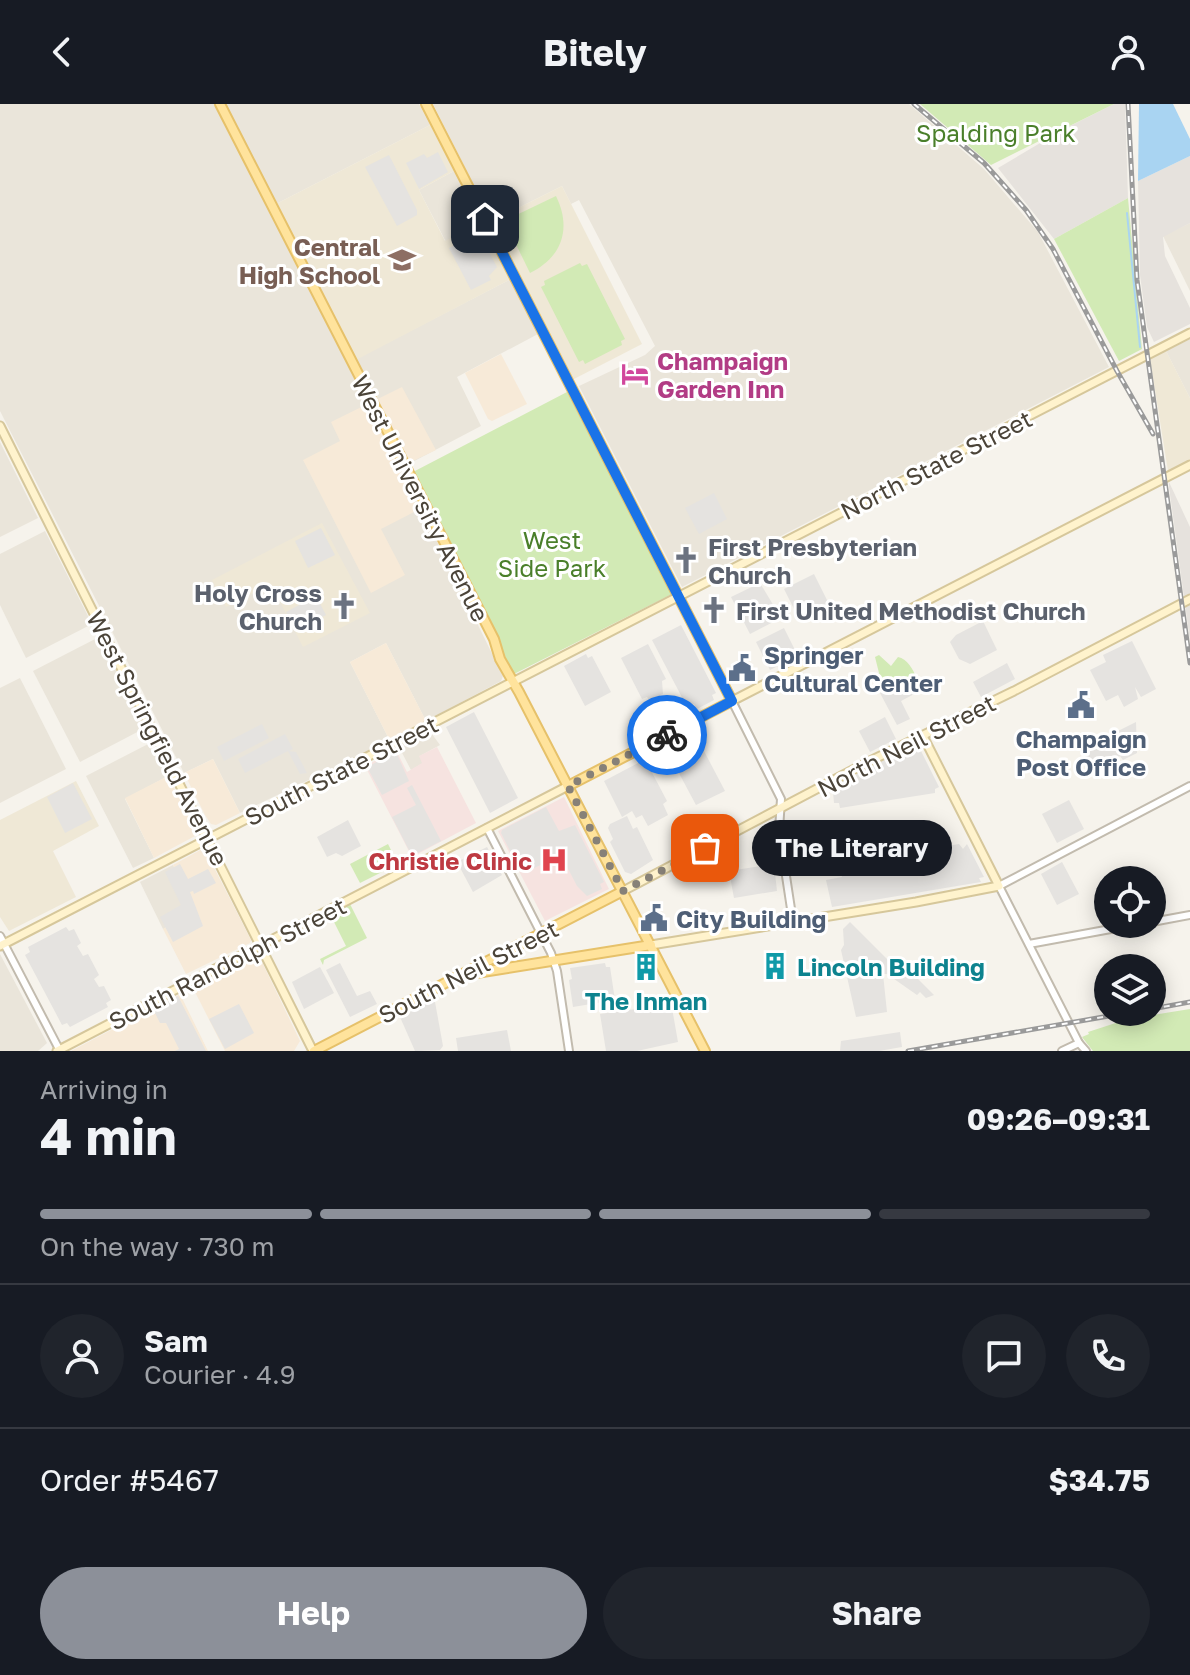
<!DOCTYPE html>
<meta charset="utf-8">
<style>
body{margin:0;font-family:"Golos Text",sans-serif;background:#20242c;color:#f1f3f6;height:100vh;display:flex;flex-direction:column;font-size:30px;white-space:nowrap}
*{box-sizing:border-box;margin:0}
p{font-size:26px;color:#9ea1a6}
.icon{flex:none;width:44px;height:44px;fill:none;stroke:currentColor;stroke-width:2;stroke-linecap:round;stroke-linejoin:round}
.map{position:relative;height:947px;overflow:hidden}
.details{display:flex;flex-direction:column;background:#171b24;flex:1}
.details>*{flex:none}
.controls{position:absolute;left:1094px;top:762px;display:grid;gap:16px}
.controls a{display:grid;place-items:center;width:72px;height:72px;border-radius:50%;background:#171b24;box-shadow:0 4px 20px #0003;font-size:40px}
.pin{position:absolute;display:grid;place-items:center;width:68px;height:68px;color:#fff;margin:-34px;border-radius:16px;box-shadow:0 4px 12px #0006}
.courier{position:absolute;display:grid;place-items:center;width:80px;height:80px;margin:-40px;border:6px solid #1a73e8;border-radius:50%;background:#fff;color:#222;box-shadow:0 2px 10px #0007}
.bubble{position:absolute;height:56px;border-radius:28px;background:#171b24;box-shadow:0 4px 20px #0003;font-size:26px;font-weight:700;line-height:56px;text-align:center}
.overview em{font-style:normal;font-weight:700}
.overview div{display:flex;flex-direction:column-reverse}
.overview{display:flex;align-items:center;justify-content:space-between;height:136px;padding:0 40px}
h1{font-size:52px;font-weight:700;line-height:60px}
.bar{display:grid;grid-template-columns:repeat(4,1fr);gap:12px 8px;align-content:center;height:96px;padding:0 40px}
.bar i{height:10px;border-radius:6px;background:#363941}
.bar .active{background:#8c9099}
.bar p{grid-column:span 4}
.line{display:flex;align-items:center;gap:20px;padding:0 40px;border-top:2px solid #363941}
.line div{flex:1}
.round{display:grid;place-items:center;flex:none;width:84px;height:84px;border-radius:42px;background:#20242c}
.cta{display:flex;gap:16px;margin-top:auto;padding:16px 40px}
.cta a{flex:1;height:92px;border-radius:48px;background:#8c9099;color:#fff;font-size:32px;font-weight:700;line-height:92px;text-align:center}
.cta a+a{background:#20242c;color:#f1f3f6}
header{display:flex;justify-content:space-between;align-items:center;height:104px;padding:0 40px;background:#171b24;font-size:36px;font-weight:700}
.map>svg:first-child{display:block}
</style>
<header><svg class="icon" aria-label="back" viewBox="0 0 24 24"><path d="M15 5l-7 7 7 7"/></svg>Bitely<svg class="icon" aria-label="person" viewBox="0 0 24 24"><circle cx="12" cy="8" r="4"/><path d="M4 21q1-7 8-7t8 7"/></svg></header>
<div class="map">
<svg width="1190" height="947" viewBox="0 0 1190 947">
<rect width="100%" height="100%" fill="#f6f3ec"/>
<g fill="#eae5da">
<path d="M0 0H419L430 21 274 101 354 256 511 175 538 230 457 273 481 322 401 364 503 572 501 577 426 617 386 539 350 558 390 637 240 709 213 655 184 669 0 307Z"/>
<path d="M433 0H909L984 65 1038 128 1109 263 682 483 579 282 645 251 655 242 579 96 571 100 562 82 492 117Z"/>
<path d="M454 67 482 118 446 138 419 86Z"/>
<path d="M1190 119V187L1163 132Z"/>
<path d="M1190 235V294L1166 247Z"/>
<path d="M0 338 38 414 0 433Z"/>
<path d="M45 427 92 520 26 554 0 501V450Z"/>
<path d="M99 533 145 624 80 658 33 567Z"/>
<path d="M20 574 66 665 0 699V584Z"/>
<path d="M429 626 440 641 420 652 423 659 411 666 399 643Z"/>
<path d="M152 638 168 672 125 695 154 754 133 764 86 672Z"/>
<path d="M173 761 197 807 163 825 140 778Z"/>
<path d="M0 850 47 939 38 947H0Z"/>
</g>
<g fill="#f7ead8">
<path d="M501 250 527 300 492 317 488 315 465 269Z"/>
<path d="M402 283 436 346 398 364 418 406 381 425 405 471 371 489 303 356 340 337 331 318Z"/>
<path d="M386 539 426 617 390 637 350 558Z"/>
<path d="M213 655 240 709 216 721 211 720 205 711 184 669Z"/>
<path d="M168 672 197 728 195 732 154 754 125 694Z"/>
<path d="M204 744 251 836 250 839 186 870 163 825 196 807 173 761Z"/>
<path d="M254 852 262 858 300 937 294 947H225L193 884Z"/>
<path d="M180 890 208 947H71Z"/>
</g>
<g fill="#e6e2dd">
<path d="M1114 0H1125L1128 94 1054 135 998 64 1064 25Z"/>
<path d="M1190 52V119L1163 133 1165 152 1190 204V220L1154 238 1147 223 1140 171 1138 77Z"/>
<path d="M1169 378 1190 423V537L1169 383Z"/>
</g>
<g fill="#efe8d6">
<path d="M430 21 454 67 419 86 445 137 482 118 511 175 354 257 274 101Z"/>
<path d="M562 82 642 240 572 276 492 117Z"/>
<path d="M1166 247 1190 294V356L1168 367 1150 255Z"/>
<path d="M322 419 370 509 303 543 271 480 226 503 212 476Z"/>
<path d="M76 677 99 722 53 747 76 793 9 827 0 813V716Z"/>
</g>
<g fill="#f6e3e0">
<path d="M437 643 476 719 412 753 365 662 396 646 407 668 422 659 419 652Z"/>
<path d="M564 693 609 785 545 817 498 727Z"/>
</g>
<g fill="#d2eab5">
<path d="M920 0H1114L991 61Z"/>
<path d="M556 92C572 125 562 153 530 169L506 120V116Z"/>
<path d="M1128 94 1142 245 1119 257 1054 135Z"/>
<path d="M580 159 582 162 587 160 625 235 621 237 622 241 585 260 583 256 579 258 541 183 545 181 544 177Z"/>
<path d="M567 288 672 490 512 571 496 531 413 368Z"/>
<path d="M879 551 891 562 898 553C907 555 913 565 916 573L882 585 874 573 879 569 875 553Z"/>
<path d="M388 740 398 760 360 779 350 760Z"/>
<path d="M350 800 367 834 324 856 323 861 320 855 346 842 330 810Z"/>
<path d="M1190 905V947H1093L1082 933 1089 930 1088 928 1128 915Z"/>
</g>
<g fill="#e5e3e0">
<path d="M438 48 448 68 419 85 406 59 424 50 427 54Z"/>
<path d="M389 51 417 106V111L397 122 365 63Z"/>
<path d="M474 132 477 137 482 135 497 163 489 172 491 176 471 186 449 144Z"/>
<path d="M714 389 727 415 699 430 685 404Z"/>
<path d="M321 424 335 451 308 464 295 437Z"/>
<path d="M814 470 829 500 799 515 784 485Z"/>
<path d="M760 479 781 514 750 530 731 493Z"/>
<path d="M316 492 326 511 296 527 286 508Z"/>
<path d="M983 517 997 546 970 560 959 555 950 538 956 531Z"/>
<path d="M681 521 716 589 712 591 714 596 697 605 694 600 687 603 652 536Z"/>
<path d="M784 524 798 552 770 566 756 538Z"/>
<path d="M1132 537 1156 585 1141 593 1135 583 1138 595 1124 603 1118 591 1106 597 1090 566 1106 558 1103 551Z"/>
<path d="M648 540 666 575 662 577 663 590 649 596 647 593 642 595 621 554Z"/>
<path d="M586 550 588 554 592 552 611 588 585 602 564 562Z"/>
<path d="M1007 559 1015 575 981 593 973 578Z"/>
<path d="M911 573 918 588 901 597 910 615 897 621 880 589Z"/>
<path d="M474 608 518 694 490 709 446 623Z"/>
<path d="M885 613 896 635 870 648 859 627Z"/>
<path d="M1136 618 1137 649 1123 656 1120 652 1090 666 1080 646Z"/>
<path d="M262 620 269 634 224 657 217 643Z"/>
<path d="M694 628 725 687 696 701 665 643Z"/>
<path d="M285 630 293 645 289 647 296 648 307 669 300 670 288 647 245 669 238 655Z"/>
<path d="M913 641 915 644 919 643 939 683 935 685V689L840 704 839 699H834L833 688 838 686 835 681Z"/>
<path d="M396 648 409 677 382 691 367 663Z"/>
<path d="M640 658 648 661 667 697 663 700 668 711 648 722 642 711 636 714 632 707 622 713 604 677Z"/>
<path d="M73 679 92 715 65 729 47 693Z"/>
<path d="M412 681 441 737 412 752 392 713 416 701 407 684Z"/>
<path d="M1069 696 1084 725 1057 739 1042 710Z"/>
<path d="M546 703 559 727 575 721 604 778 600 780 602 785 587 792 577 782 561 751 526 768 521 760 517 761 501 729 502 726Z"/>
<path d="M627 712 633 725 637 723 653 756 631 770 625 768 610 738 613 735 608 724 610 720Z"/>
<path d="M348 716 361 742 342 752 336 749 327 753 317 733Z"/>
<path d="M959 740 963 745 967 740 984 773 979 774 981 778 832 803 826 776 842 773 840 760Z"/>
<path d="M487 743 502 771 473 788 457 758Z"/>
<path d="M1062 758 1079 790 1057 801 1041 770Z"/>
<path d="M180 760 188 775 208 765 216 779 194 790 193 787 190 788 203 822 173 838 160 813 181 801 165 768Z"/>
<path d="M774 760 777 787 734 794 729 767Z"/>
<path d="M850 818 904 872 910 867 934 891 926 894 920 888 917 891 887 870H883L887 908 856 913 841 846 844 841 843 825Z"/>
<path d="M66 823 69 827 74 825 81 839 77 842 83 852 88 850 99 871 94 875 99 883 104 882 111 896 106 899 108 903 70 923 67 919 62 921 25 851 30 848 28 843Z"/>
<path d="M340 859 357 892 370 887 377 900 350 913 326 866Z"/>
<path d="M605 859 606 863H610L615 896 573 903 569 876 572 875 570 864Z"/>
<path d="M320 863 334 889 304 905 292 878Z"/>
<path d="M178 892 206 947H175L179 945 166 919H160L153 905Z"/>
<path d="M431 896 435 898 443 942 440 946 415 947 400 913Z"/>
<path d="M239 900 254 929 225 945 209 915Z"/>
<path d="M665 901 666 905 672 904 678 938 637 947H606L600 910Z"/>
<path d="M507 926 511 947H458L456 934Z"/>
<path d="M900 928 902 943 879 947H840L841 937Z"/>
</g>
<path fill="#a9d4f2" d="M1139 0H1173L1190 35V52L1138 77Z"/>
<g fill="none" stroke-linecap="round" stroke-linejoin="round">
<path stroke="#a9d4f2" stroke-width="2" d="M1127 109 1140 243"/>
<g stroke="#c2bbae" stroke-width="10">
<g id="tertiary">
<path d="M732 597 781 695 779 726 793 818"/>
<path d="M487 724 551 849 557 867 569 947"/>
<path d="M1152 818 1190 811"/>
<path d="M0 832 60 947"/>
<path d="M1029 840 1138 820"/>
<path d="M1062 947 1079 939"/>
<path d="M1086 947 1079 939 999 782 1190 682"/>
</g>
</g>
<g stroke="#d6c79b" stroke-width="11">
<g id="secondary">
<path d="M0 322 313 947"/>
<path d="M732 597 1190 361"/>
<path d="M623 787 866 659 1014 587 1190 495"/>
<path d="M651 841 916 798 999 782 923 632"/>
<path d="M0 842 1190 229"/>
<path d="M57 947 568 682"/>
</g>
</g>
<g stroke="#e6c16a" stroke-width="12">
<g id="primary">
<path d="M220 0 494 535 500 555 519 588 705 947"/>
<path d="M426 0 732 597 568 682"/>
<path d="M470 870 651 841"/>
<path d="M314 947 623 787"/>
</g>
</g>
<use href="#tertiary" stroke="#fff" stroke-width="6"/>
<use href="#secondary" stroke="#fff3cd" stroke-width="7"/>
<use href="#primary" stroke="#ffe39c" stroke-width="8"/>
<g stroke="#9a9a9a" stroke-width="5">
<g id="rail">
<path d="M914 0 984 59 1026 106 1053 145 1117 267 1153 330"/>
<path d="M1128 0 1137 176 1190 559"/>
<path d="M1152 905 1190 898"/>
<path d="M908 947 1132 908"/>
</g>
</g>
<use href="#rail" stroke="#fff" stroke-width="2" stroke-dasharray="6" stroke-linecap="butt"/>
</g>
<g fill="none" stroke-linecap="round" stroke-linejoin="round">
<path stroke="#878178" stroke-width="8" stroke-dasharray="0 14.4" d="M667 631 568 682 623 787 705 744"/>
<path stroke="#1a73e8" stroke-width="10" d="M485 115 732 597 667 631"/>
</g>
<defs>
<g id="school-bare" transform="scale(2.16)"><path d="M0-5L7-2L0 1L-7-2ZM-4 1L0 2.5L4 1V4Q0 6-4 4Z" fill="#8d6e63" stroke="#fff" stroke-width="2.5" paint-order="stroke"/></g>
<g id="hotel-bare" transform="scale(2.16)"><path d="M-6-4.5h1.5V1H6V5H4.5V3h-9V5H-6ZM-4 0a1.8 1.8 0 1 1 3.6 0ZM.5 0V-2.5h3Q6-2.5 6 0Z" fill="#d1479c" stroke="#fff" stroke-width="2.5" paint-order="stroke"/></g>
<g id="church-bare" transform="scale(2.16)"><path d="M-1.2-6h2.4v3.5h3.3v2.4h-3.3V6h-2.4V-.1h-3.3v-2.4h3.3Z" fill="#6b7280" stroke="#fff" stroke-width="2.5" paint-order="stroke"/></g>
<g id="civic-bare" transform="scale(2.16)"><path d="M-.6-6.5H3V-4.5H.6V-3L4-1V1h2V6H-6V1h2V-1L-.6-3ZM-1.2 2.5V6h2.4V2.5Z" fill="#5c6f8a" stroke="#fff" stroke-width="2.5" paint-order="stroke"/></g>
<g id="hospital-bare" transform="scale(2.16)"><path d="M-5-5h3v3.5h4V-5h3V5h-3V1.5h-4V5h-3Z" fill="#e0444e" stroke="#fff" stroke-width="2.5" paint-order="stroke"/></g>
<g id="building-bare" transform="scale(2.16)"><path d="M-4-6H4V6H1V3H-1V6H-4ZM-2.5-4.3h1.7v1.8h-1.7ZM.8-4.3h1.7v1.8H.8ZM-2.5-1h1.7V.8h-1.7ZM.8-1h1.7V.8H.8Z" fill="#0f9aa8" stroke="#fff" stroke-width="2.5" paint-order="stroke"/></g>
</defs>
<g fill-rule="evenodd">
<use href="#school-bare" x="402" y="156"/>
<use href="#hotel-bare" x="635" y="270"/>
<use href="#church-bare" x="686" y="456"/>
<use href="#church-bare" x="344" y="502"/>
<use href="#church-bare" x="714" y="506"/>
<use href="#civic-bare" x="742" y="564"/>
<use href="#civic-bare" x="1081" y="601"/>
<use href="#hospital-bare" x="554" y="756"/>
<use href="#civic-bare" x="654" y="814"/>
<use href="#building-bare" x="775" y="862"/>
<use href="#building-bare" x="646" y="863"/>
</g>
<g text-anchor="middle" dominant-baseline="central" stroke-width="6" stroke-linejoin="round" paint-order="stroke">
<g font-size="24" fill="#4a7f2a" stroke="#fff">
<text x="996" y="28">Spalding Park</text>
<text x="552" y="435">West<tspan x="552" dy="28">Side Park</tspan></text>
</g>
<g font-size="24" font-weight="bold" fill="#785e54" stroke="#fff" text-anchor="end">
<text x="380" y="142">Central<tspan x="380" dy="28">High School</tspan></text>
</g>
<g font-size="24" font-weight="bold" fill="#b23c85" stroke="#fff" text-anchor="start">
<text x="657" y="256">Champaign<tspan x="657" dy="28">Garden Inn</tspan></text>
</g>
<g font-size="24" fill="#4b4439" stroke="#fff">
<text transform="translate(936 360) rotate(-27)">North State Street</text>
<text transform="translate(421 394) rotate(63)">West University Avenue</text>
<text transform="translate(158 634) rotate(63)">West Springfield Avenue</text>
<text transform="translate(906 641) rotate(-27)">North Neil Street</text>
<text transform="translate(341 666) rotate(-27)">South State Street</text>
<text transform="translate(227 859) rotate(-27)">South Randolph Street</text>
<text transform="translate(468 867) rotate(-27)">South Neil Street</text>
</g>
<g font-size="24" font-weight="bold" fill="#5b616d" stroke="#fff" text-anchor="start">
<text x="708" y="442">First Presbyterian<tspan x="708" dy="28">Church</tspan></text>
<text x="322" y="488" text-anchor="end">Holy Cross<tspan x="322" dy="28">Church</tspan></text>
<text x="736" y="506">First United Methodist Church</text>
</g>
<g font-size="24" font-weight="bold" fill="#4e5e75" stroke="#fff" text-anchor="start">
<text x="764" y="550">Springer<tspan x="764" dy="28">Cultural Center</tspan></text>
<text x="1081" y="634" text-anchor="middle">Champaign<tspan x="1081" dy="28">Post Office</tspan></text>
<text x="676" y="814">City Building</text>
</g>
<g font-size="24" font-weight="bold" fill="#be3a42" stroke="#fff" text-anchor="end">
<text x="532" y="756">Christie Clinic</text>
</g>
<g font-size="24" font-weight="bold" fill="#0d838f" stroke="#fff" text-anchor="start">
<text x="797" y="862">Lincoln Building</text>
<text x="646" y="896" text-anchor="middle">The Inman</text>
</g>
</g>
</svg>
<div class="controls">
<a><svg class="icon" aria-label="locate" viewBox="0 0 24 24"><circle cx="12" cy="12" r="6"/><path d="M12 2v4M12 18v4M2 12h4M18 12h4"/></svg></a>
<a><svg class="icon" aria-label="layers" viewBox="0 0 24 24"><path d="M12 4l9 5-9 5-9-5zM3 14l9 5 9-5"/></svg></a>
</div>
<div class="pin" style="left:705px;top:744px;background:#ea580c"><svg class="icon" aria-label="bag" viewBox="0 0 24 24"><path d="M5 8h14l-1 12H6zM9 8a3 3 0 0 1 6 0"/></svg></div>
<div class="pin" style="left:485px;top:115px;background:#1f2937"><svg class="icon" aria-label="home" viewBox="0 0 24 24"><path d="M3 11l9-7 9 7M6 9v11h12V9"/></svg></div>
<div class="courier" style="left:667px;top:631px"><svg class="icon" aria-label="bike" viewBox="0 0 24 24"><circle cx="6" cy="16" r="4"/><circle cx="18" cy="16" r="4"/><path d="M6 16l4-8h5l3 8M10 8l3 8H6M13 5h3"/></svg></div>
<div class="bubble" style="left:752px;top:716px;width:200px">The Literary</div>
</div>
<section class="details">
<div class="overview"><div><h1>4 min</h1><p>Arriving in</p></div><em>09:26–09:31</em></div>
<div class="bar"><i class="active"></i><i class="active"></i><i class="active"></i><i></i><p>On the way · 730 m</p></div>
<div class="line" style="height:144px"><a class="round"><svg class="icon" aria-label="person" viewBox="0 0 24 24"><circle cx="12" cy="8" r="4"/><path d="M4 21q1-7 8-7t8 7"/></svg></a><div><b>Sam</b><p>Courier · 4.9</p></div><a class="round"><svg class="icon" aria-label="chat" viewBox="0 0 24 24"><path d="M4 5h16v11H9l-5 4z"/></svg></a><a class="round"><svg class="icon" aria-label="phone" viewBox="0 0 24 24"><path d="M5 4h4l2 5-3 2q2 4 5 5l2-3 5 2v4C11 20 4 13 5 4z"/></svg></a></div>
<div class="line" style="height:104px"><div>Order #5467</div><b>$34.75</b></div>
<div class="cta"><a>Help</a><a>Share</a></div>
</section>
